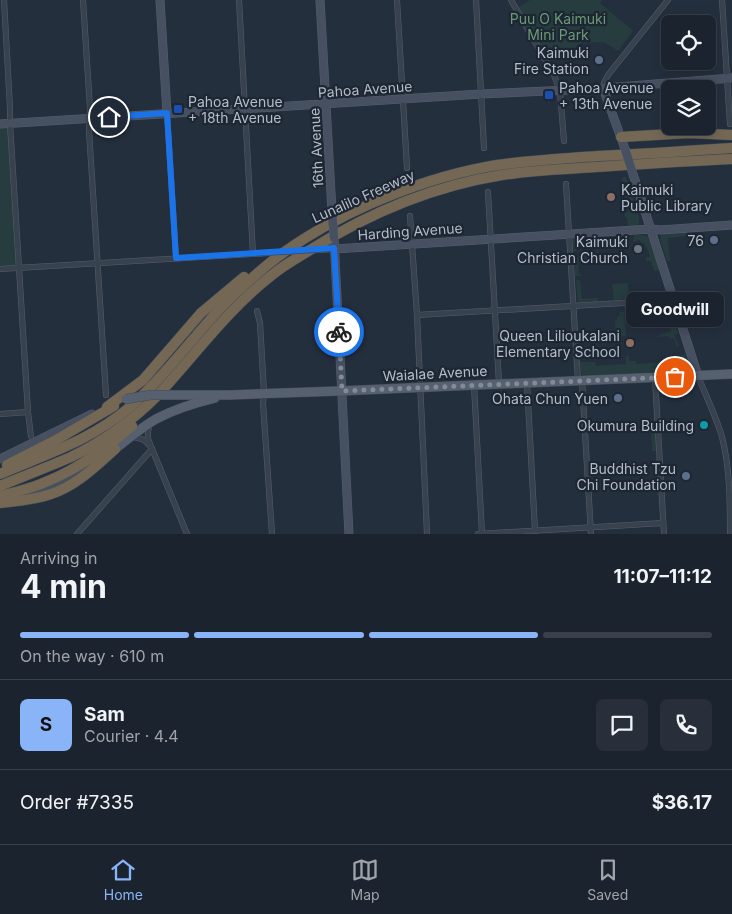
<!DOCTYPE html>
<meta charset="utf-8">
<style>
body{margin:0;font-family:Inter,sans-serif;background:#282f3a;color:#f1f3f6;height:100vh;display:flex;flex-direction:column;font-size:19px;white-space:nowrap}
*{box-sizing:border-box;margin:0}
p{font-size:16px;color:#a0a4aa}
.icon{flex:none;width:28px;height:28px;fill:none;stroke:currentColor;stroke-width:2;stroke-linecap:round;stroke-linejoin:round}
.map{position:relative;height:534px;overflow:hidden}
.side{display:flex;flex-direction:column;background:#1b232e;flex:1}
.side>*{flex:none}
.buttons{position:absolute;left:661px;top:15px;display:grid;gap:10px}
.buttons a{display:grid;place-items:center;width:55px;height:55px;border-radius:8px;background:#1b232e;box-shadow:0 2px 12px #0003,0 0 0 1px #39404a;font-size:25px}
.pin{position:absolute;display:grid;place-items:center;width:42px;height:42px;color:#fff;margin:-21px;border:2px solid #fff;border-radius:50%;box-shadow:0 1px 5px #0007}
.courier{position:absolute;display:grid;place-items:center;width:50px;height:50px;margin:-25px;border:4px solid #1a73e8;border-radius:50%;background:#fff;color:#222;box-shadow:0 1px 6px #0007}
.bubble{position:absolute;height:35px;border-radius:8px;background:#1b232e;box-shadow:0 2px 12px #0003,0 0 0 1px #39404a;font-size:16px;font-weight:700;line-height:35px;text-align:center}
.headline em{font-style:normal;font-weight:700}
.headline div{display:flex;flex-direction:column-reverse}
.headline{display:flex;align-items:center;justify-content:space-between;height:85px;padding:0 20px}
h1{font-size:32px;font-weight:700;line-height:38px}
.bar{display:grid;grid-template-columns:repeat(4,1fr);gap:8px 5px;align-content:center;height:60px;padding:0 20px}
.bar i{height:6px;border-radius:4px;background:#39404a}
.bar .on{background:#8ab4f8}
.bar p{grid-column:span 4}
.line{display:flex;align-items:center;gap:12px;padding:0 20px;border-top:1px solid #39404a}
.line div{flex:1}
.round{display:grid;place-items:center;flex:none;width:52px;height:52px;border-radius:8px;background:#282f3a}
.tab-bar{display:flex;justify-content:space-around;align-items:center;height:70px;border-top:1px solid #39404a;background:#1b232e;font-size:14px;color:#a0a4aa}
.tab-bar a{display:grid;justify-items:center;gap:2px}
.tab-bar .on{color:#8ab4f8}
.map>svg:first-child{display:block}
</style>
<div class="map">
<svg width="732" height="534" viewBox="0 0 732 534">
<rect width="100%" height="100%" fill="#242f3e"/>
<g fill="#263c3f">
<path d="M530 0H602L600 3 633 31 618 51 604 42 581 43 572 51 543 53 517 8Z"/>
<path d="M8 127 17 266H0V128Z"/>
<path d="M622 177H626L639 218V224L637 226 601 230 600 228 628 226 627 217H625L624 213 628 212V206H623Z"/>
<path d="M692 232V236L688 239 687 236 668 238 670 261H667L660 239 662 235 664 234Z"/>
<path d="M634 235H644L648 237 660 270 654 271 653 266H652L651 261H646V257H650C647 248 647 245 639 240L633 242Z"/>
<path d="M614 236V240L609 243H598L599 259 585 260V262H578L579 274H581V276H575L574 256H577V257L597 256 596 241H591V237Z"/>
<path d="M574 238H588L589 242 578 243 576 251H574L573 241Z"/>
<path d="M576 279 580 281 582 299 598 298V302L580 304 578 302Z"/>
<path d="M628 283 629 299 614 300 612 284Z"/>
<path d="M663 304H666L670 308 678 334 674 335 679 346 677 347 674 338 670 339 669 336 657 337V336L671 331 663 307 655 310 654 308 649 309V308H639V305Z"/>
<path d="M620 312H624L626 336 616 337 615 321H617V317L620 316Z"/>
<path d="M685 354C687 360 691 367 683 371L586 376 582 375 581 372 580 362H595L596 366 626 364V356L629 355V361H636V364L664 362 665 364 674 363V358Z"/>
<path d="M651 426H655L657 451H652Z"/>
</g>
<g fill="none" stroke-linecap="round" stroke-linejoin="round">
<g stroke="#565f6c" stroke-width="6">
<g id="street">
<path d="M4 0 10 108V124L28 412 31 437"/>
<path d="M83 0 90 108 89 131 106 395"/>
<path d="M239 0 253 254"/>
<path d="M397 0 407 168"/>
<path d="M476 0 484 148"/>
<path d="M511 0 554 75 560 91 564 141"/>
<path d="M722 0 730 124"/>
<path d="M603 88 604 83 608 75 668 0"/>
<path d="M167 113 176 258"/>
<path d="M566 184 578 381"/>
<path d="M488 192 499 383"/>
<path d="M410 216 417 315 427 534"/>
<path d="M319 250 334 249"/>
<path d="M0 269 269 253"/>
<path d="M257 311 260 323 264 393 263 403 272 534"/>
<path d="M417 315 674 300"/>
<path d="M698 376C706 396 716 416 722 437 730 468 730 502 730 534"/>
<path d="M655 378 664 534"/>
<path d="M582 381 591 534"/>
<path d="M527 383 535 531"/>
<path d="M474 385 482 534"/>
<path d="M0 414 28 412"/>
<path d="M150 423 148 431V439L187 534"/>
<path d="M131 437C139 438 144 438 149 445"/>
<path d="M77 534 152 449"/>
<path d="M478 534 663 523"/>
</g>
</g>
<g stroke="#565f6c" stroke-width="9">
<g id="secondary">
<path d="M160 0 167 113"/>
<path d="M320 0 332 211"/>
<path d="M603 88 625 149"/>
<path d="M0 124 481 94 592 89 732 78"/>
<path d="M632 171 698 376"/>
<path d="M334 238 349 534"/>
<path d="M334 249 651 229 661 230 732 225"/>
<path d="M0 459 92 414"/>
<path d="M22 494C44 491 64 482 83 471"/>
</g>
</g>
<g stroke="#414a57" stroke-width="10">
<g id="primary">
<path d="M171 395H230L339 391 732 374"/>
<path d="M115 449C128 439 142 427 156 419 175 409 194 403 215 398"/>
</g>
</g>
<g stroke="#434c59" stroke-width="11">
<g id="highway">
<path d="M621 137 689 133 732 135"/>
<path d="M107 407 143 380 201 313 244 277"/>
<path d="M7 465 56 440 114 406"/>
<path d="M0 474C46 454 90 441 130 407 159 382 183 350 209 321 226 301 246 283 266 266 325 218 412 181 486 167 523 160 560 159 598 156 643 154 687 151 732 148"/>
<path d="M0 486C24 476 48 467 71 457 104 441 132 421 158 395 196 354 228 309 272 275 284 265 297 258 310 250 369 213 433 186 502 175 533 170 565 169 596 167 642 164 687 161 732 159"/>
<path d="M0 496C16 492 33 488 48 481 80 468 106 448 132 426"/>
<path d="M0 503C17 501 34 500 51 494 76 486 96 466 115 449"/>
</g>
</g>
<use href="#street" stroke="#38414e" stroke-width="5"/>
<use href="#secondary" stroke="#465061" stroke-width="8"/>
<use href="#primary" stroke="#56606e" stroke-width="9"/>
<use href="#highway" stroke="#746855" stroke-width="10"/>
<g stroke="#565f6c" stroke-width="6" stroke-linecap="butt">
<path id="street-bridge" d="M269 253 319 250"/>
</g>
<g stroke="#565f6c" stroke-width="9" stroke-linecap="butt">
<g id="secondary-bridge">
<path d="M625 149 632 171"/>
<path d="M332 211 334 238"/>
</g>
</g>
<g stroke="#414a57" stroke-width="10" stroke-linecap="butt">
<path id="primary-bridge" d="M126 399 151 395H171"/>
</g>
<use href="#street-bridge" stroke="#38414e" stroke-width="5"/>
<use href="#secondary-bridge" stroke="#465061" stroke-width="8"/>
<use href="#primary-bridge" stroke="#56606e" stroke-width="9"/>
</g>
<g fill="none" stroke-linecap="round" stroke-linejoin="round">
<path stroke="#828b98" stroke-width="5" stroke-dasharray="0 9" d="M339 332 342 391 675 377"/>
<path stroke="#1a73e8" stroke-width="6" d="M109 117 167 113 176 258 334 248 339 332"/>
</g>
<g fill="#5c6f8a" stroke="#1d2633" stroke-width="2">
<circle cx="599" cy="60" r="5"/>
<circle cx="714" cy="240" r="5"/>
<circle cx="618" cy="398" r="5"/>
<circle cx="686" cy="476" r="5"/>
</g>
<g fill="#1a4fb4" stroke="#1d2633" stroke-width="2">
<rect x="544" y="90" width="10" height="10" rx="2.5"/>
<rect x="173" y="104" width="10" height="10" rx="2.5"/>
</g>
<g fill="#8d6e63" stroke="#1d2633" stroke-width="2">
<circle cx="611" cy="197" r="5"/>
<circle cx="630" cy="343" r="5"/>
</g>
<circle fill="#6b7280" stroke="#1d2633" stroke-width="2" cx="638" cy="249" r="5"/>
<circle fill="#0f9aa8" stroke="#1d2633" stroke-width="2" cx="704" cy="425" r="5"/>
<g text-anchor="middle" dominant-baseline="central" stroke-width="4.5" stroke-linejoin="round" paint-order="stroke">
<g font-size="14" fill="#6b9a76" stroke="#1d2633">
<text x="558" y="18">Puu O Kaimuki<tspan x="558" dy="16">Mini Park</tspan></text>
</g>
<g font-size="14" fill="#b4bcc9" stroke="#1d2633" text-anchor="end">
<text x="589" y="52">Kaimuki<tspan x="589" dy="16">Fire Station</tspan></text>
<text x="559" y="87" text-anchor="start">Pahoa Avenue<tspan x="559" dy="16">+ 13th Avenue</tspan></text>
<text x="188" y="101" text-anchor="start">Pahoa Avenue<tspan x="188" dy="16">+ 18th Avenue</tspan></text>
<text x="621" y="189" text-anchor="start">Kaimuki<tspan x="621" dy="16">Public Library</tspan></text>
<text x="704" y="240">76</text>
<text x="628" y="241">Kaimuki<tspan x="628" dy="16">Christian Church</tspan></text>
<text x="620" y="335">Queen Lilioukalani<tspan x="620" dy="16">Elementary School</tspan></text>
<text x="608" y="398">Ohata Chun Yuen</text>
<text x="694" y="425">Okumura Building</text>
<text x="676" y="468">Buddhist Tzu<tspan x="676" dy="16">Chi Foundation</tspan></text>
</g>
<g font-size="14" fill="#b4bcc9" stroke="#1d2633">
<text transform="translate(365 89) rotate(-4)">Pahoa Avenue</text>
<text transform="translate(316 148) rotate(-93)">16th Avenue</text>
<text transform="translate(363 196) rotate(-24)">Lunalilo Freeway</text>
<text transform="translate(410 231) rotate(-4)">Harding Avenue</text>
<text transform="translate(435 373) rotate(-3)">Waialae Avenue</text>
</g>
</g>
</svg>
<div class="buttons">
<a><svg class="icon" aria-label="locate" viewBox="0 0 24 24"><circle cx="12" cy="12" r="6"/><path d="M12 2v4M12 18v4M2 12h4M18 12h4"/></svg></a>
<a><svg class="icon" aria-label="layers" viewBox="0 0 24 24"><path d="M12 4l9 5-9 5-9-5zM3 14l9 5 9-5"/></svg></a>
</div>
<div class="pin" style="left:675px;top:377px;background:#ea580c"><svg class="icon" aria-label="bag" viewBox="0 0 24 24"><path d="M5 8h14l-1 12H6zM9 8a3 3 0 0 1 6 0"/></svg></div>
<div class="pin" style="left:109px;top:117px;background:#1f2937"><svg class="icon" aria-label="home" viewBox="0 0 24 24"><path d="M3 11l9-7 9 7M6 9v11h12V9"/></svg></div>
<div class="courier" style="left:339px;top:332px"><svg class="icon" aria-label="bike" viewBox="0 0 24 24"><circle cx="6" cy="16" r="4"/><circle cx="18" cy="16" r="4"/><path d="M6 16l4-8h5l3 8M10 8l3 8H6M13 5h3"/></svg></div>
<div class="bubble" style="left:626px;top:292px;width:98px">Goodwill</div>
</div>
<section class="side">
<div class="headline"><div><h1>4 min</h1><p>Arriving in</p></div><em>11:07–11:12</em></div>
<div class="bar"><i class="on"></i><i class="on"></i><i class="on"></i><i></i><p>On the way · 610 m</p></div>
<div class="line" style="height:90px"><b class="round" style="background:#8ab4f8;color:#111">S</b><div><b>Sam</b><p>Courier · 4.4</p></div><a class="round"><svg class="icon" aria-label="chat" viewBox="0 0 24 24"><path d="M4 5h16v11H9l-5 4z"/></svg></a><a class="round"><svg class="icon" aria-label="phone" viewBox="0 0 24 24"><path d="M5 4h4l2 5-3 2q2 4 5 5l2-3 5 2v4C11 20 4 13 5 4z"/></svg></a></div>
<div class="line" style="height:65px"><div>Order #7335</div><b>$36.17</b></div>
</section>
<nav class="tab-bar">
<a class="on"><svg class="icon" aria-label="home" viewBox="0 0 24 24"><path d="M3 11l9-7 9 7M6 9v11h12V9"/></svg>Home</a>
<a><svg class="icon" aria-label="map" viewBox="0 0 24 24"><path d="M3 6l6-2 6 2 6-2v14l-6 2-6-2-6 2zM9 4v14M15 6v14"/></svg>Map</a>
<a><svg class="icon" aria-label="saved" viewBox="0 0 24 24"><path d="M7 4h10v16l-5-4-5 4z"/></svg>Saved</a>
</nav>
